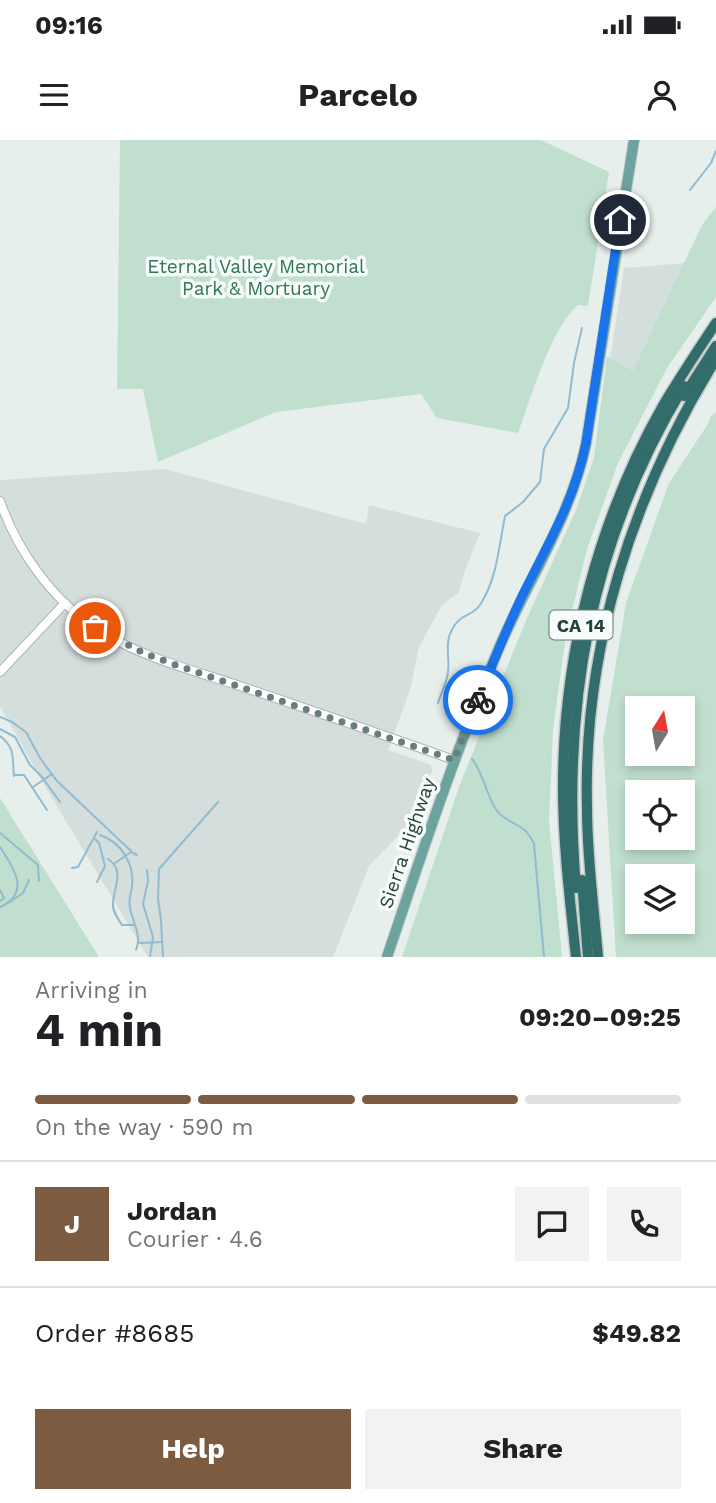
<!DOCTYPE html>
<meta charset="utf-8">
<style>
body{margin:0;font-family:"Work Sans",sans-serif;background:#f2f2f2;color:#202124;height:100vh;display:flex;flex-direction:column;font-size:26px;white-space:nowrap}
*{box-sizing:border-box;margin:0}
p{font-size:23px;color:#757577}
.icon{flex:none;width:38px;height:38px;fill:none;stroke:currentColor;stroke-width:2;stroke-linecap:round;stroke-linejoin:round}
.map{position:relative;height:817px;overflow:hidden}
.sheet{display:flex;flex-direction:column;background:#fff;flex:1}
.sheet>*{flex:none}
.needle{width:46px;rotate:11deg}
.tools{position:absolute;left:625px;top:556px;display:grid;gap:14px}
.tools a{display:grid;place-items:center;width:70px;height:70px;border-radius:0px;background:#fff;box-shadow:0 4px 10px #0003;font-size:35px}
.pin{position:absolute;display:grid;place-items:center;width:60px;height:60px;color:#fff;margin:-30px;border:4px solid #fff;border-radius:50%;box-shadow:0 2px 7px #0007}
.courier{position:absolute;display:grid;place-items:center;width:70px;height:70px;margin:-35px;border:5px solid #1a73e8;border-radius:50%;background:#fff;color:#222;box-shadow:0 2px 9px #0007}
.headline em{font-style:normal;font-weight:700}
.headline div{display:flex;flex-direction:column-reverse}
.headline{display:flex;align-items:center;justify-content:space-between;height:119px;padding:0 35px}
h1{font-size:46px;font-weight:700;line-height:52px}
.bar{display:grid;grid-template-columns:repeat(4,1fr);gap:10px 7px;align-content:center;height:84px;padding:0 35px}
.bar i{height:9px;border-radius:5px;background:#e0e0e0}
.bar .selected{background:#7d5b41}
.bar p{grid-column:span 4}
.line{display:flex;align-items:center;gap:18px;padding:0 35px;border-top:2px solid #e0e0e0}
.line div{flex:1}
.round{display:grid;place-items:center;flex:none;width:74px;height:74px;border-radius:0px;background:#f2f2f2}
.cta{display:flex;gap:14px;margin-top:auto;padding:14px 35px}
.cta a{flex:1;height:80px;border-radius:0px;background:#7d5b41;color:#fff;font-size:28px;font-weight:700;line-height:80px;text-align:center}
.cta a+a{background:#f2f2f2;color:#202124}
.status{display:flex;justify-content:space-between;align-items:center;height:49px;padding:0 35px;background:#fff;direction:ltr}
.status svg{height:19px;fill:currentColor}
header{display:flex;justify-content:space-between;align-items:center;height:91px;padding:0 35px;background:#fff;font-size:32px;font-weight:700}
.map>svg:first-child{display:block}
</style>
<div class="status"><b>09:16</b><svg viewBox="0 0 49 12"><path d="M0 12V9h3v3zM5 12V6h3v6zM10 12V3h3v9zM15 12V0h3v12zM26 1h20v11H26zM47 4h2v5h-2z"/></svg></div>
<header><svg class="icon" aria-label="menu" viewBox="0 0 24 24"><path d="M4 6h16M4 12h16M4 18h16"/></svg>Parcelo<svg class="icon" aria-label="person" viewBox="0 0 24 24"><circle cx="12" cy="8" r="4"/><path d="M4 21q1-7 8-7t8 7"/></svg></header>
<div class="map">
<svg width="716" height="817" viewBox="0 0 716 817">
<rect width="100%" height="100%" fill="#e6efec"/>
<g fill="#d4dedc">
<path d="M685 123 633 231 610 220 624 128Z"/>
<path d="M165 329 366 384 369 365 480 393 465 430 459 452 442 465 419 507 410 550 388 610 431 625 432 631 416 677 369 726 333 817H148L43 643 0 566V340Z"/>
</g>
<g fill="#c0dfce" fill-rule="evenodd">
<path d="M120 0H541L609 32 588 166 578 165C552 186 530 260 518 293L437 278 421 254 276 272 158 322 143 249H117Z"/>
<path d="M716 67V157L667 228 618 323 587 409 566 495 553 589 549 681 562 817H402L459 647 524 485 576 370 594 318 607 216 633 231 702 85Z"/>
<path d="M716 272V817H616L603 600 626 463 669 343 708 284 711 276ZM637 569H682V614H637ZM637 653H682V698H637ZM637 737H682V782H637Z"/>
<path d="M0 658 99 817H0Z"/>
</g>
<g fill="none" stroke-linecap="round" stroke-linejoin="round">
<g stroke="#91bbd1" stroke-width="2">
<path d="M690 50 711 23 716 11"/>
<path d="M438 563C441 553 447 542 448 532 450 520 445 506 450 494 459 472 471 478 480 465 497 439 499 406 505 376L523 362 540 342 544 309 568 268 574 223 582 188"/>
<path d="M0 577 12 582 26 592 40 618 57 641 131 711"/>
<path d="M0 589 15 597 30 625 42 637 60 662"/>
<path d="M0 596C16 608 12 619 14 636"/>
<path d="M472 619C484 633 488 664 501 675 516 687 525 684 534 704L544 817"/>
<path d="M14 635H24L47 670"/>
<path d="M33 647 52 634"/>
<path d="M0 693 38 725 39 741"/>
<path d="M100 695C121 702 135 724 132 747 131 754 128 760 130 768 133 783 142 795 136 810"/>
<path d="M95 699 99 703 105 726 97 742"/>
<path d="M0 707C13 727 32 753 0 767"/>
<path d="M108 719C125 730 114 747 113 763 112 771 118 779 122 785H135"/>
<path d="M115 723 131 712 137 715"/>
<path d="M72 728 78 727 97 692"/>
<path d="M147 730 148 741 143 764 153 797 150 817"/>
<path d="M0 750 4 758 0 761"/>
<path d="M10 762 23 753 29 740"/>
<path d="M139 803 162 802"/>
<path d="M163 817 161 780 158 759 159 729 218 662"/>
</g>
<g stroke="#a8b7b5" stroke-width="10">
<g id="minor">
<path d="M0 361C17 410 51 458 94 487 137 516 189 529 237 545 310 570 382 594 454 620"/>
<path d="M0 532 65 463"/>
</g>
</g>
<g stroke="#c2cac9" stroke-width="12">
<path id="major" d="M387 817C422 713 456 609 499 508 528 440 571 377 586 304L634 0"/>
</g>
<g stroke="#c2cac9" stroke-width="13">
<g id="highway">
<path d="M684 256 716 206"/>
<path d="M582 740 588 817"/>
<path d="M576 748C561 567 589 403 684 246"/>
<path d="M576 817C570 760 563 704 563 647 563 514 598 379 664 264 680 237 698 210 716 183"/>
<path d="M598 817C594 768 587 718 587 668 583 507 632 355 716 219"/>
</g>
</g>
<use href="#minor" stroke="#fff" stroke-width="8"/>
<use href="#major" stroke="#6ca39f" stroke-width="10"/>
<use href="#highway" stroke="#326c6b" stroke-width="10"/>
</g>
<g fill="none" stroke-linecap="round" stroke-linejoin="round">
<path stroke="#697e7c" stroke-width="7" stroke-dasharray="0 12.6" d="M95 488 146 514 176 525 454 620 478 560"/>
<path stroke="#1a73e8" stroke-width="9" d="M478 560C492 525 506 490 522 456 548 403 574 362 586 303L620 80"/>
</g>
<g text-anchor="middle" dominant-baseline="central" stroke-width="7" stroke-linejoin="round" paint-order="stroke">
<rect fill="#f7fbfa" stroke="#647977" stroke-width="2" x="549.5" y="470.5" width="63" height="29" rx="5"/>
<g font-size="18" font-weight="bold" fill="#25413f">
<text x="581" y="485">CA 14</text>
</g>
<g font-size="19" fill="#307759" stroke="#f7fbfa">
<text x="256" y="126">Eternal Valley Memorial<tspan x="256" dy="22">Park &amp; Mortuary</tspan></text>
</g>
<g font-size="19" fill="#25413f" stroke="#f7fbfa">
<text transform="translate(407 703) rotate(-71)">Sierra Highway</text>
</g>
</g>
</svg>
<div class="tools">
<a><svg class="needle" viewBox="-14 -14 28 28"><path d="M0-13l5 13h-10z" fill="#e53935"/><path d="M0 13l5-13h-10z" fill="#757577"/></svg></a>
<a><svg class="icon" aria-label="locate" viewBox="0 0 24 24"><circle cx="12" cy="12" r="6"/><path d="M12 2v4M12 18v4M2 12h4M18 12h4"/></svg></a>
<a><svg class="icon" aria-label="layers" viewBox="0 0 24 24"><path d="M12 4l9 5-9 5-9-5zM3 14l9 5 9-5"/></svg></a>
</div>
<div class="pin" style="left:95px;top:488px;background:#ea580c"><svg class="icon" aria-label="bag" viewBox="0 0 24 24"><path d="M5 8h14l-1 12H6zM9 8a3 3 0 0 1 6 0"/></svg></div>
<div class="pin" style="left:620px;top:80px;background:#1f2937"><svg class="icon" aria-label="home" viewBox="0 0 24 24"><path d="M3 11l9-7 9 7M6 9v11h12V9"/></svg></div>
<div class="courier" style="left:478px;top:560px"><svg class="icon" aria-label="bike" viewBox="0 0 24 24"><circle cx="6" cy="16" r="4"/><circle cx="18" cy="16" r="4"/><path d="M6 16l4-8h5l3 8M10 8l3 8H6M13 5h3"/></svg></div>
</div>
<section class="sheet">
<div class="headline"><div><h1>4 min</h1><p>Arriving in</p></div><em>09:20–09:25</em></div>
<div class="bar"><i class="selected"></i><i class="selected"></i><i class="selected"></i><i></i><p>On the way · 590 m</p></div>
<div class="line" style="height:126px"><b class="round" style="background:#7d5b41;color:#fff">J</b><div><b>Jordan</b><p>Courier · 4.6</p></div><a class="round"><svg class="icon" aria-label="chat" viewBox="0 0 24 24"><path d="M4 5h16v11H9l-5 4z"/></svg></a><a class="round"><svg class="icon" aria-label="phone" viewBox="0 0 24 24"><path d="M5 4h4l2 5-3 2q2 4 5 5l2-3 5 2v4C11 20 4 13 5 4z"/></svg></a></div>
<div class="line" style="height:91px"><div>Order #8685</div><b>$49.82</b></div>
<div class="cta"><a>Help</a><a>Share</a></div>
</section>
